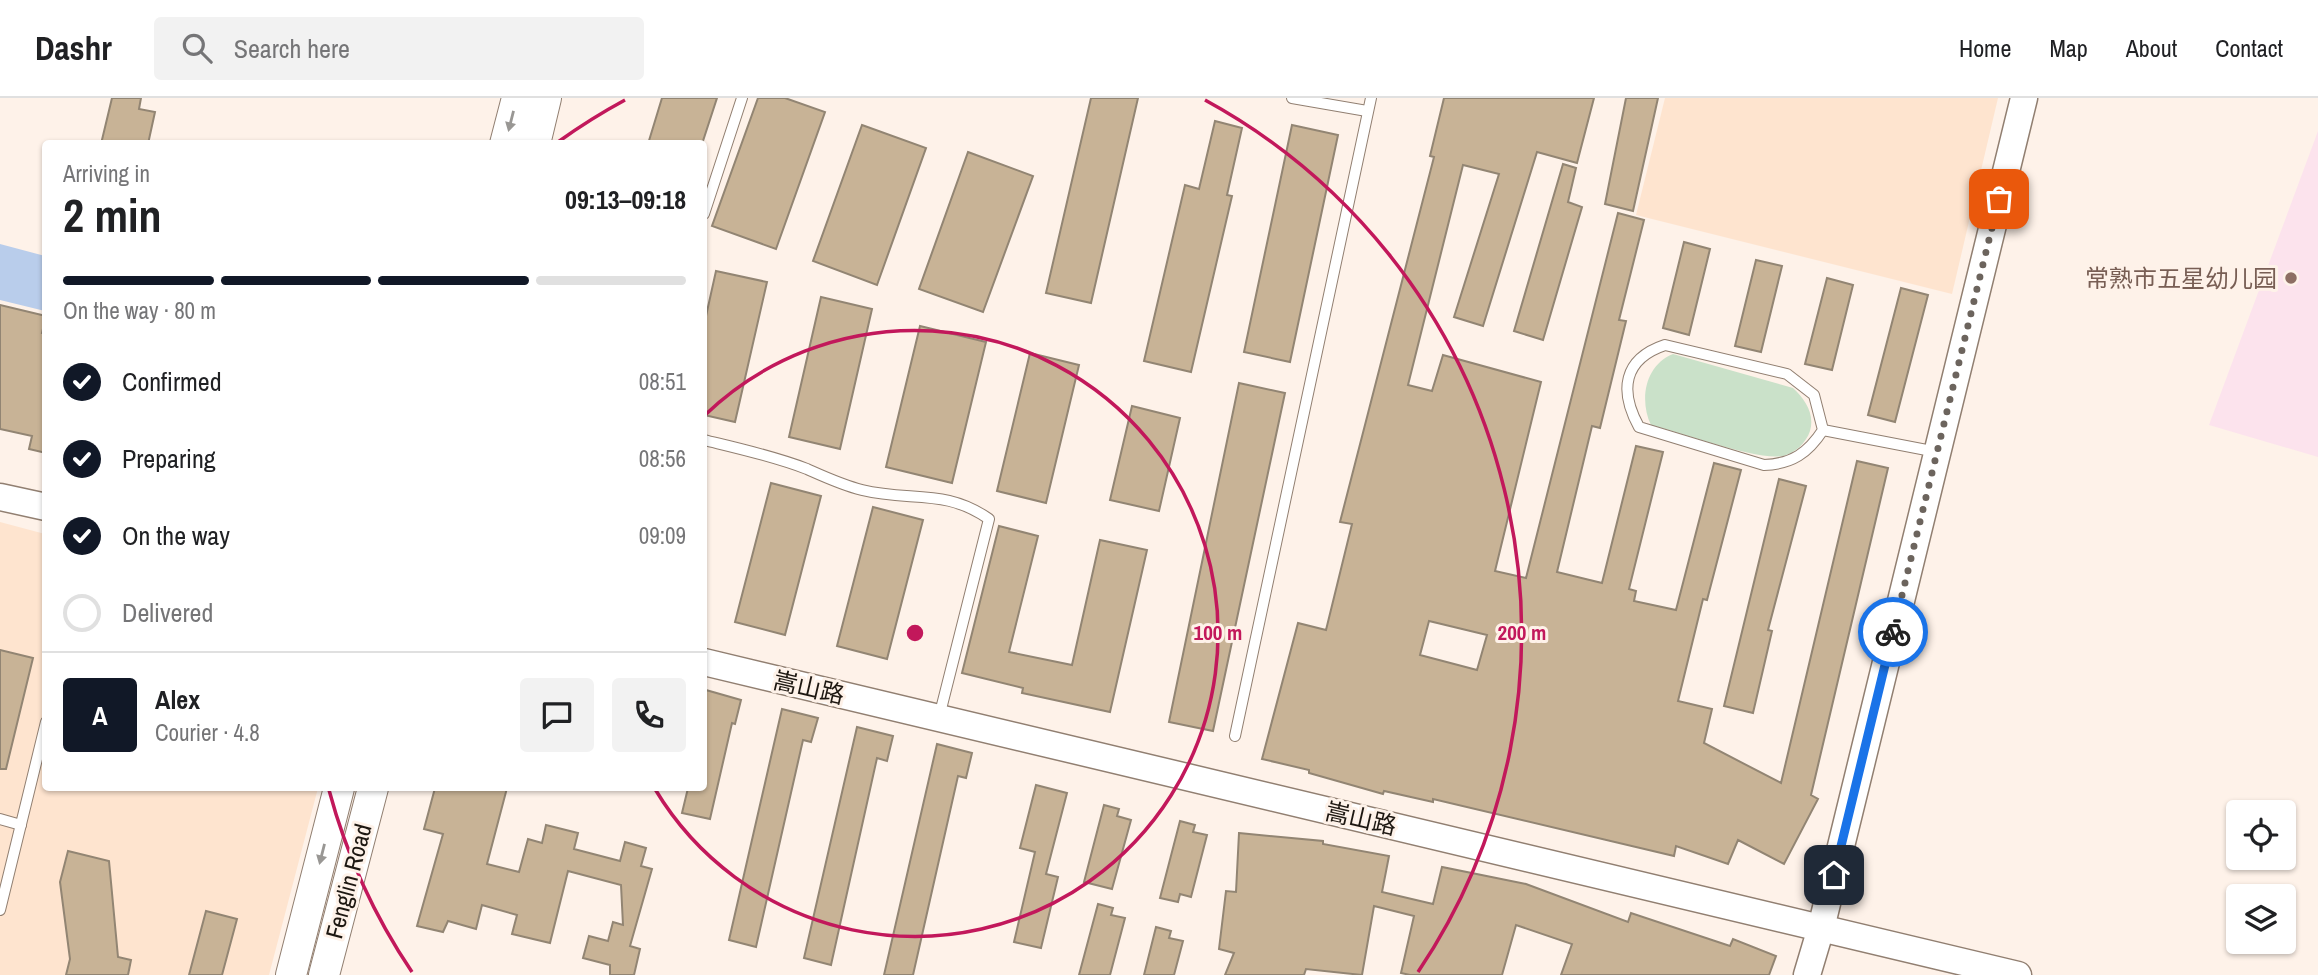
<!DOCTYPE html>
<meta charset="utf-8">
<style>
body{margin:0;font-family:"Archivo Narrow","Noto Sans SC",sans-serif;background:#f2f2f2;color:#202124;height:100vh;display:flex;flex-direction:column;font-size:26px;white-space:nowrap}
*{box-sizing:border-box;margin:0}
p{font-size:23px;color:#757577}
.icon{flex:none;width:38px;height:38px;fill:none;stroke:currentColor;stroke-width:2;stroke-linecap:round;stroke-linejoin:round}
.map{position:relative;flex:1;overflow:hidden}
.panel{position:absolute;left:42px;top:42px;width:665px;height:651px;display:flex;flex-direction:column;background:#fff;border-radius:7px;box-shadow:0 2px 5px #0004}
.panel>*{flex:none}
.buttons{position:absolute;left:2226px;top:702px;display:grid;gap:14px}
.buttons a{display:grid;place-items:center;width:70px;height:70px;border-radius:7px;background:#fff;box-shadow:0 2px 5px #0004;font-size:35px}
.pin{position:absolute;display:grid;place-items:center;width:60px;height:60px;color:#fff;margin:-30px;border-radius:14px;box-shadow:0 4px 10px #0006}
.courier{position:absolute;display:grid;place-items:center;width:70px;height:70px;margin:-35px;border:5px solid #1a73e8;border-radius:50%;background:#fff;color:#222;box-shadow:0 2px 9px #0007}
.head em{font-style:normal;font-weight:700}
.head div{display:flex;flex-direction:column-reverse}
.head{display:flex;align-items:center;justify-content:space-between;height:119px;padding:0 21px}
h1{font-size:46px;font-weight:700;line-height:52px}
.bar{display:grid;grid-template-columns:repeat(4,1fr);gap:10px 7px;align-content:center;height:84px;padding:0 21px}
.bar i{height:9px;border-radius:5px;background:#e0e0e0}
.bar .active{background:#111827}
.bar p{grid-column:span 4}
.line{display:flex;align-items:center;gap:18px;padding:0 21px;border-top:2px solid #e0e0e0}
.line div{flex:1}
.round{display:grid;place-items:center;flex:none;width:74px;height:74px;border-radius:7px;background:#f2f2f2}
ol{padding:0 21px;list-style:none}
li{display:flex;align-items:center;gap:21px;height:77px}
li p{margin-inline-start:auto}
li .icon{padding:7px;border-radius:50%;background:#111827;color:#fff;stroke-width:4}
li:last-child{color:#757577}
li i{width:38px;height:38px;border:4px solid #e0e0e0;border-radius:50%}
header{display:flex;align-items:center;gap:42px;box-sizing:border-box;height:98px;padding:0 35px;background:#fff;border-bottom:2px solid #e0e0e0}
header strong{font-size:33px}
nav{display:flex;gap:38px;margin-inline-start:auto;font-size:24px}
.search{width:490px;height:63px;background:#f2f2f2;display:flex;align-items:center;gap:18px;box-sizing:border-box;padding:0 24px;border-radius:7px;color:#757577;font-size:26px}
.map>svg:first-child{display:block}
</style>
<header>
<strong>Dashr</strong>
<div class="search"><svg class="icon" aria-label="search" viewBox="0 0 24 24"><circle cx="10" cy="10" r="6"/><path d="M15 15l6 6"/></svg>Search here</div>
<nav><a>Home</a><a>Map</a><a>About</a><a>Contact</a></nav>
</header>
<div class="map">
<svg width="2318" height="877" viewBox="0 0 2318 877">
<rect width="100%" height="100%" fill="#fef2e9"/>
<g fill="#fee4cf">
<path d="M1665 0H1998L1952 196 1636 117Z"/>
<path d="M0 424 45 436 46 690H318L269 877H0Z"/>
</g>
<path fill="#fce3ed" d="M2318 33V359L2209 327Z"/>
<path fill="#cae1c9" d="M1673 256 1793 290C1805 301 1815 316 1810 333 1806 345 1795 355 1783 358 1757 363 1680 334 1651 327 1639 302 1645 267 1673 256Z"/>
<path fill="#b9cdeb" d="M0 146 45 158V213L0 202Z"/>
<g fill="#c8b396" stroke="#928573" stroke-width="2" fill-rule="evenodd">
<path d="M112 0H141L139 11 155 14 148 46H101Z"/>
<path d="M662 0H717L702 46H648Z"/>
<path d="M758 0H785L825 14 776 151 712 128Z"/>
<path d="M1091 0H1138L1091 205 1046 195Z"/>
<path d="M1444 0H1594L1577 65 1537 54 1483 228 1454 219 1499 76 1463 67 1408 287 1432 293 1443 257 1541 284 1495 473 1526 480 1618 115 1644 122 1619 222 1626 223 1600 330 1592 328 1557 474 1602 485 1636 348 1663 354 1629 491 1636 493 1634 503 1676 512 1714 365 1741 372 1707 502 1703 501 1678 603 1712 611 1704 645 1781 685 1857 363 1888 370 1811 697 1818 701 1784 766 1738 742 1728 766 1676 748 1674 758 1433 701V704L1384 693 1383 696 1309 675V672L1262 661 1298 525 1326 532 1352 426 1340 424 1434 59 1430 58ZM1429 523 1487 537 1477 572 1420 557Z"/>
<path d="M1626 0H1658L1633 113 1605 106Z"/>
<path d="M1215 23 1242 30 1227 97 1232 98 1191 274 1144 263 1185 87 1199 91Z"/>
<path d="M862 27 926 50 877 187 813 163Z"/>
<path d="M1292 27 1338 37 1290 264 1244 254Z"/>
<path d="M968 54 1033 78 983 214 919 191Z"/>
<path d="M1563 66 1576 70 1568 104 1582 109 1543 242 1514 233Z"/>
<path d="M1684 144 1710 151 1689 237 1663 230Z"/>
<path d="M1756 162 1782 168 1761 254 1735 248Z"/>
<path d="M716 173 767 184 735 324 704 317V227Z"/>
<path d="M1827 180 1853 187 1832 272 1805 266Z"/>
<path d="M1901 190 1928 197 1895 324 1868 317Z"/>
<path d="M821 199 872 211 840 351 789 339Z"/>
<path d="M0 207 46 218 42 235 46 236V355L29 351 32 338 0 331Z"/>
<path d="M920 228 986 244 952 385 886 369Z"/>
<path d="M1030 255 1079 267 1046 405 997 393Z"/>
<path d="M1239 285 1285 295 1213 633 1169 624Z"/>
<path d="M1132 308 1180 320 1159 413 1110 402Z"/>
<path d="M1779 381 1806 388 1768 532 1772 533 1753 615 1724 608Z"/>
<path d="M771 385 821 398 785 537 735 524Z"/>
<path d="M873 409 923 422 887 561 837 548Z"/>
<path d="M999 428 1038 438 1009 554 1072 567 1100 442 1147 452 1110 614 1022 595 1023 590 962 575Z"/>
<path d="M0 552 33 560 6 671H0Z"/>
<path d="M706 592 741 602 735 626 732 625 710 721 682 715 688 690H704Z"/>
<path d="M782 611 818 620 811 644 803 642 756 849 729 842Z"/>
<path d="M857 629 893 638 887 663 877 660 831 867 804 860Z"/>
<path d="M937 646 972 655 966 680 958 678 913 877H884Z"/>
<path d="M1036 687 1067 695 1046 776 1058 779 1041 850 1014 844 1035 754 1020 750Z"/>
<path d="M435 690H507L487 766 519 774 528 741 542 745 546 727 578 735 574 751 620 763 625 744 646 750 641 768 652 771 630 848 640 851 634 877H610V867L583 860 589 838 608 843 613 824 623 827 621 787 568 773 550 845 512 836 517 817 482 807 476 831 448 823 443 834 417 828 443 736 424 731Z"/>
<path d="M1104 707 1119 711 1117 718 1131 722 1112 791 1084 784Z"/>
<path d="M1180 723 1195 727 1193 734 1207 737 1191 799 1180 796 1178 804 1160 800Z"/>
<path d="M1239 735 1323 743V746L1389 758 1382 794 1433 806 1442 769 1526 786 1628 824 1631 815 1730 848 1733 841 1776 858 1769 877H1561L1572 846 1516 827 1502 877H1410L1401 875 1414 818 1374 808 1362 877 1306 871 1304 877H1225L1234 855 1219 851 1226 793 1236 794Z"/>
<path d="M68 753 109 763 118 859 131 862 128 877H66L70 861 60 784Z"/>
<path d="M1098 806 1113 810 1111 817 1125 820 1110 877H1079Z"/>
<path d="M206 813 237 821 222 877H189Z"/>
<path d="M1156 829 1171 833 1169 840 1183 843 1174 877H1144Z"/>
</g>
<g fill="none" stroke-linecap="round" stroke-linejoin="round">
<g stroke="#917f71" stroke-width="12">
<g id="lane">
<path d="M1292 0 1367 13"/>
<path d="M704 116 742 0"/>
<path d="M1823 332C1808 355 1792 366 1764 367L1639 329C1619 293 1623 261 1665 247L1787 276 1814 297 1823 332 1937 354"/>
<path d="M704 342C737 350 774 358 807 371 825 379 842 387 862 392 910 404 945 390 989 421L939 619"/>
<path d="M1235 638 1371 0"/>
<path d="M0 721 21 727"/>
<path d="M0 812 46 624"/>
</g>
</g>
<g stroke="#917f71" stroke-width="29">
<g id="secondary">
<path d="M0 399 46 409"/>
<path d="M704 564 2018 877"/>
<path d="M1807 877 1821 830 2024 0"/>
</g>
</g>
<g stroke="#917f71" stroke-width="32">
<g id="primary">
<path d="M505 46 517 0"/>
<path d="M535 46 546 0"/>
<path d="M291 877 339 690"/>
<path d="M324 877 373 690"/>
</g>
</g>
<use href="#lane" stroke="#fff" stroke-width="10"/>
<use href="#secondary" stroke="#fff" stroke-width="26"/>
<use href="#primary" stroke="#fff" stroke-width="30"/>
</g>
<defs><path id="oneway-solid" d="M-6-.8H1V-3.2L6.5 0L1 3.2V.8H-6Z" transform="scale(1.75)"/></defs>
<g fill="#999794">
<use href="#oneway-solid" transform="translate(511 23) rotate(104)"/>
<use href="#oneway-solid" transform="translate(322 756) rotate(104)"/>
</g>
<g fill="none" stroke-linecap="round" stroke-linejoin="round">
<path stroke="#6c645d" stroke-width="7" stroke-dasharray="0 12.6" d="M1893 534 1999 101"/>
<path stroke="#1a73e8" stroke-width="9" d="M1834 777 1893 534"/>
</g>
<g fill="none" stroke="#c2185b" stroke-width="3.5">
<path d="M705 317A303 303 0 1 1 655 691"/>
<path d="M412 874A607 607 0 0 1 329 692M558 44A607 607 0 0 1 625 2M1205 2A607 607 0 0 1 1418 874"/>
</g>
<circle fill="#8d6e63" stroke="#fef2e9" stroke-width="2.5" cx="2291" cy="180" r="7"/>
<g text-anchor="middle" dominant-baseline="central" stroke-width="6" stroke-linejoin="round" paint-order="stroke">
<g font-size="24" fill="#785e54" stroke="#fef2e9" text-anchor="end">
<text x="2277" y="180">常熟市五星幼儿园</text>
</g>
<g font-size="24" fill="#1d1711" stroke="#fef2e9">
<text transform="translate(809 589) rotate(13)">嵩山路</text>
<text transform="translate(1361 720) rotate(13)">嵩山路</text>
<text transform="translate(348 783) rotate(-75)">Fenglin Road</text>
</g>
</g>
<circle cx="915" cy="535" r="10" fill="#c2185b" stroke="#fef2e9" stroke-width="3.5"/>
<g font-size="21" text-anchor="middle" font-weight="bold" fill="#c2185b" stroke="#fef2e9" stroke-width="6" stroke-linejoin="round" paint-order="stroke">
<text x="1218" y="542">100 m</text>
<text x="1522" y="542">200 m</text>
</g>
</svg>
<div class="buttons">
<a><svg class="icon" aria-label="locate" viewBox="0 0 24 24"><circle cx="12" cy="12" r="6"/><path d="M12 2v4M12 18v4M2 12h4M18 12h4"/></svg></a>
<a><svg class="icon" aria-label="layers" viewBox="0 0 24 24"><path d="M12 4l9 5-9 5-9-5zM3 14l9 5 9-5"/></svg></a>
</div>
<div class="pin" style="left:1999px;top:101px;background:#ea580c"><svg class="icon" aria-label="bag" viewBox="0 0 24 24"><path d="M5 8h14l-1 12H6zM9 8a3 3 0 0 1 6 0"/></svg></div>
<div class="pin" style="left:1834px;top:777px;background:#1f2937"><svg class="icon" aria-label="home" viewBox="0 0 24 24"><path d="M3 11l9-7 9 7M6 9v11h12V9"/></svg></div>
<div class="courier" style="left:1893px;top:534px"><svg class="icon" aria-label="bike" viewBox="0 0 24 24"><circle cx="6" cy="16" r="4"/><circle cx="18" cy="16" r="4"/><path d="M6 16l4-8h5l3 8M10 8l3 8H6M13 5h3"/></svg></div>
<section class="panel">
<div class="head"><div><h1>2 min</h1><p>Arriving in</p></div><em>09:13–09:18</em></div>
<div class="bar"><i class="active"></i><i class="active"></i><i class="active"></i><i></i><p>On the way · 80 m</p></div>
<ol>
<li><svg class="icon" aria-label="check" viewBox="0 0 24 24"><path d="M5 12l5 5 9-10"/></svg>Confirmed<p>08:51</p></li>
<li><svg class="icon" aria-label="check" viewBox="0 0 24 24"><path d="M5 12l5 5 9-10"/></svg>Preparing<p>08:56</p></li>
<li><svg class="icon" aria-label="check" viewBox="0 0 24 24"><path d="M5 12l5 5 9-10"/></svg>On the way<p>09:09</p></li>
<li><i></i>Delivered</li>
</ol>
<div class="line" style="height:126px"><b class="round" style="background:#111827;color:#fff">A</b><div><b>Alex</b><p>Courier · 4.8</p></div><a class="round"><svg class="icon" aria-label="chat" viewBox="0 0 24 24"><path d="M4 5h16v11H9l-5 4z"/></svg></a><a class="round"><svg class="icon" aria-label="phone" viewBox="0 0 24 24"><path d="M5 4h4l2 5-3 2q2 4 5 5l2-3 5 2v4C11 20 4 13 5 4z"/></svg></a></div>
</section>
</div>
